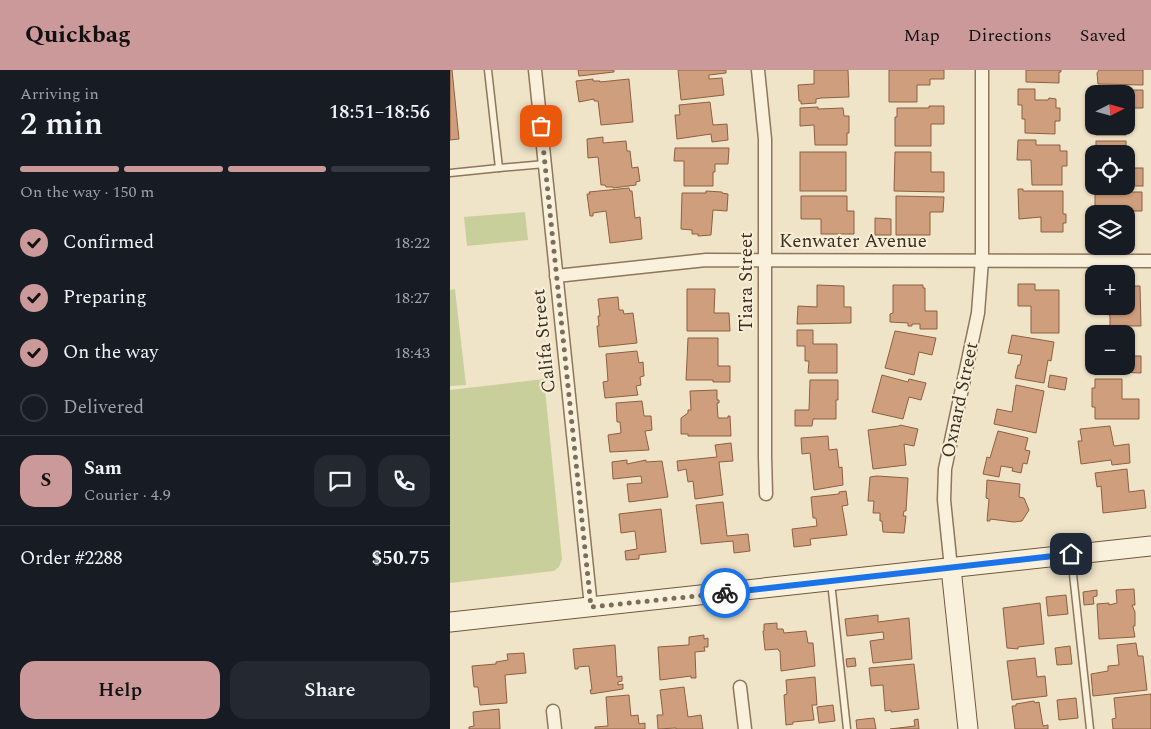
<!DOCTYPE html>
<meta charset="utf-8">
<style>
body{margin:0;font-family:Spectral,serif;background:#242831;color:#f1f3f6;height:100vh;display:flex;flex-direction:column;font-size:19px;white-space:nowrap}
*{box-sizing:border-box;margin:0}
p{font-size:16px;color:#9ea1a6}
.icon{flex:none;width:28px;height:28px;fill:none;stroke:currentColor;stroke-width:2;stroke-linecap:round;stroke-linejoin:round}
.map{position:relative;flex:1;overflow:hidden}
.sheet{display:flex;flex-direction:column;background:#171b24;width:450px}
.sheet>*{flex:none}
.needle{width:32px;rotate:84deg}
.buttons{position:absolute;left:635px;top:15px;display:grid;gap:10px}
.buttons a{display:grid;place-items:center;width:50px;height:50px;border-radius:10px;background:#171b24;box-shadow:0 1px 4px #0004;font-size:25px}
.pin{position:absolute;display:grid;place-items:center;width:42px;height:42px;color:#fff;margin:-21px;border-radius:10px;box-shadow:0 2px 8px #0006}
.courier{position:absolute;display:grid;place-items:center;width:50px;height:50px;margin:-25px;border:4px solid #1a73e8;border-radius:50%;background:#fff;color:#222;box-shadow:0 1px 6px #0007}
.head em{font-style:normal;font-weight:600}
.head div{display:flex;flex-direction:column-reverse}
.head{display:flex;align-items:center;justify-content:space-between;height:85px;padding:0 20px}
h1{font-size:32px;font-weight:600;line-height:38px}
.bar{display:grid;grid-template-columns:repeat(4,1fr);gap:8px 5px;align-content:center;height:60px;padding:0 20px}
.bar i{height:6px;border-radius:4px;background:#363941}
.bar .on{background:#cc999b}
.bar p{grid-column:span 4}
.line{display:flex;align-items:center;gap:12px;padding:0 20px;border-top:1px solid #363941}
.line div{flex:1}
.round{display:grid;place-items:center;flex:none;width:52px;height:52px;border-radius:15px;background:#242831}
ol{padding:0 20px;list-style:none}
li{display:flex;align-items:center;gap:15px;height:55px}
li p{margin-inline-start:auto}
li .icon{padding:5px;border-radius:50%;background:#cc999b;color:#111;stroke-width:4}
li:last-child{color:#9ea1a6}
li i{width:28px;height:28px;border:2px solid #363941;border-radius:50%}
.primary-button{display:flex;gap:10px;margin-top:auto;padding:10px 20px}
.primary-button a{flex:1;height:58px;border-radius:15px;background:#cc999b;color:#111;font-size:20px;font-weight:600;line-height:58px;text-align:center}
.primary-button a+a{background:#242831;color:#f1f3f6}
header{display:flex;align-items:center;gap:30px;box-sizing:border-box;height:70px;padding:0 25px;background:#cc999b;color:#111}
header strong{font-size:24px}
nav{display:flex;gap:28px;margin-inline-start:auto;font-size:18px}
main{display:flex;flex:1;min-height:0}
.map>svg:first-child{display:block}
</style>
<header>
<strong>Quickbag</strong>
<nav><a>Map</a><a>Directions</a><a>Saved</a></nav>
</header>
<main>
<section class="sheet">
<div class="head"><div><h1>2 min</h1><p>Arriving in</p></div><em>18:51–18:56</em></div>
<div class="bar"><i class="on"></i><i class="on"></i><i class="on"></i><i></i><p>On the way · 150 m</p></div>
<ol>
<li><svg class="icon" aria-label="check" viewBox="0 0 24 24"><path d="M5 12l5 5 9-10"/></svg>Confirmed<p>18:22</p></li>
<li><svg class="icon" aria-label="check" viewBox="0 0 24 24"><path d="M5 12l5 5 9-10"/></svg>Preparing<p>18:27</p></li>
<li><svg class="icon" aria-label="check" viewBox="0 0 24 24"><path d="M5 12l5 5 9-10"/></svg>On the way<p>18:43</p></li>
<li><i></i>Delivered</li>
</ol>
<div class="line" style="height:90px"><b class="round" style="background:#cc999b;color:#111">S</b><div><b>Sam</b><p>Courier · 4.9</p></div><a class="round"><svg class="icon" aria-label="chat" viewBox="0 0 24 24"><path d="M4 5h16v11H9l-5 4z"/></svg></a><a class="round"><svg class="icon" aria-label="phone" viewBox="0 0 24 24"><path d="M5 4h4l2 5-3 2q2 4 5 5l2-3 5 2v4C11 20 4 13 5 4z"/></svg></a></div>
<div class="line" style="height:65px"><div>Order #2288</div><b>$50.75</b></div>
<div class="primary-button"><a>Help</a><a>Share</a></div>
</section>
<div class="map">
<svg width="701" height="659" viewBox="0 0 701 659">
<rect width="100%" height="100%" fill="#f0e4c8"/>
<g fill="#c9cf9b">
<path d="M75 142 78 170 17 176 14 147Z"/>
<path d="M5 219 16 315 0 316V220Z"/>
<path d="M94 309 112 489 109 497 104 501 0 513V320Z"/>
</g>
<g fill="#cf9f7d" stroke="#8d5f41">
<path d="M0 0H2L9 69 0 70Z"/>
<path d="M128 0H164V2L129 6Z"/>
<path d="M228 0H276V3L259 5V9L272 8 274 25 231 30Z"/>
<path d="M364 0H398L399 27 371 28 366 29V33L351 34V31H349L348 15 364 14Z"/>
<path d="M439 0H494V9H480V15H467V32H439Z"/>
<path d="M576 0H611V2H609V13L576 12Z"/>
<path d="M649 0H693V15L648 14 647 3Z"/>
<path d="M143 9V11H150V12L179 9 183 52 151 55 148 31H144V29L129 32 126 11Z"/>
<path d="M568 19H585V30H598L599 28 606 29V38H610V51H605V64L575 63V49H572V35H568Z"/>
<path d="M652 20H693V38H677L676 65H646V56H676V24H651Z"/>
<path d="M260 32 263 55 277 54 278 70 262 72 261 64 227 69 225 45H230L229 35Z"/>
<path d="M479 36H494V54H481V76H445V47H447V38H479Z"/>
<path d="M368 37V39L393 38 394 46H399V63H397V75H365L364 55 350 56V38Z"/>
<path d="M153 67V73L176 71 177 81H180L182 98 188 97 190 111 186 112V115L163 118V117H156L155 115H151L148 87 138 88 137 69Z"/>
<path d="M568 70H586V75H610V81H617V96H612V115H582L581 90H567Z"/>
<rect x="646" y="71" width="30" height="13"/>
<path d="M225 78H279L278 94H265V102H263V116H234V91H224Z"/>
<rect x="350" y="82" width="46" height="39"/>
<path d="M445 82H481V102H494V122L444 121Z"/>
<rect x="676" y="98" width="17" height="18"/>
<path d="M179 118 180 121H182L185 148 190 147 192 169 160 173 156 141 143 143V146H140L137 124H140L139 122Z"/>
<path d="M568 119H573V121H613V144H616V153H613V162H591V147L569 149Z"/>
<path d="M256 121 272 122V123L278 124 277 141 263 140 261 165 248 166V164H242V160L231 159 232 123H256Z"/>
<path d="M673 122H692V141H677L678 145H679V165H676V144H645V124H673Z"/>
<path d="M351 126H397V141H404V164H371V149H351Z"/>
<path d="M446 126 494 127 493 142H480V165H446Z"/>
<path d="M425 148 441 149V165H425Z"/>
<path d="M568 214H585V220H609V263H581V236H568Z"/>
<path d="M367 215 394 216V237H401V253L347 254 348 236 367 237Z"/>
<path d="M443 215H473V218H475V241H487V259H470V254H462V256H458V253L440 252V244L443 243Z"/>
<rect x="642" y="215" width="2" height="17"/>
<path d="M676 216H690L691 256H660V246L652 239V236H676Z"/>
<path d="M237 219H265L264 243H279L280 261H237Z"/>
<path d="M168 227 169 240H173L174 244 183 243 187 273 149 277 147 256H149L148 246H150L148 229Z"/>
<path d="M347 260H363V274H387V303H358L359 291H355V276H347Z"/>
<path d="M445 261 486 268 482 285 469 282 464 305 435 298Z"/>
<path d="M645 263H678L677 286H691V303L645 301V296H676V264H644L643 292 644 275H639V264Z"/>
<path d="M562 265 604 272 601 291 598 290 594 313 565 308 568 295H570L572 285 558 283Z"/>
<path d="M238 268H268V296H280V312H263V310H236Z"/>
<path d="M187 281 189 293 193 292 194 306 190 307 191 315 186 316 188 325 155 328 153 312 158 311 156 284Z"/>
<path d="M432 305 458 312 459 309 476 313 471 330 459 327 453 349 422 342Z"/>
<path d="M600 305 617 308 615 320 598 317Z"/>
<path d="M645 309H672V329H689V349H645V337H642V318H645Z"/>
<path d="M360 310H388V330H386V349H363L362 356H345V340H359Z"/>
<path d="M566 315 594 321 586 363 544 354 547 339 562 342Z"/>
<path d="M267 320V330H269V333H267L268 348H278V346H280L281 366H238V364H231V348L238 343V340H241L240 321Z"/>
<path d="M192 331 194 346H201L202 360 195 361 199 380 160 382 158 365 171 363 170 352H167L166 333Z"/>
<path d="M450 355 468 359 464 376 454 374 456 395 423 399 418 360 449 356Z"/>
<path d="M660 356 664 376 679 374 680 393 662 395 661 390 631 394 628 371H632L630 359Z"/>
<path d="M548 361 578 368 575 380 580 381 577 394 573 393 571 403 562 401 563 398 551 396 549 407 533 404 537 387 540 388Z"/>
<path d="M378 366 379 380 387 379 389 398 392 397 393 415 364 420 360 383 352 384 351 368Z"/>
<path d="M281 373 283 391 269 392 273 425 245 429 243 411 238 412 236 399 228 401 227 391 267 387 265 375Z"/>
<path d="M177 390V394L196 390V392L212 391 218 427 179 432 177 414 192 413 191 406 163 409 162 392Z"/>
<path d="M677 399 679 422 694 420 696 438 653 443 651 416 647 417 645 403Z"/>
<path d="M427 406 458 408 456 441H454L453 446H456L454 463 433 462 432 451H430V443H423L424 431H418L420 407Z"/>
<path d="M537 410 570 414 569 427 574 428 579 440 572 451 564 452 540 449V451H537L539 429 536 428Z"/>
<path d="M396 421 398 435 392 436 397 465 360 469 361 475 344 477 342 459 367 456 366 448H363L361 427 389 424V422Z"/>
<path d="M273 432 277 466 298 464 300 481 284 483 283 471 251 474 246 435Z"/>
<path d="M211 439 216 482 189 485V489L176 490 175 481 187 479 185 461 171 463 169 444Z"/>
<path d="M684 519 685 535H682L685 542V556H683L685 567 649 569 647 534 659 533V535L667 533 666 520Z"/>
<path d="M647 520V526L643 527 644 534 634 535 633 522Z"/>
<path d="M616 525 618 544 598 546 596 527Z"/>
<path d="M590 533 594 574 568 577V579L557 578 553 538Z"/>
<path d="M428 545V552L459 548 462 589 423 593 420 571 434 569 433 562 397 566 395 549Z"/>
<path d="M327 553V559H333L334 563 356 561 358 573H363L365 596 331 601 330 581H329L328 579 315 580 313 561H314V554Z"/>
<path d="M254 565V569L258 568V577H254L255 581 245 582 246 608H241V606L210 610 208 577 239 575V567Z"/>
<path d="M686 573 688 586H693L697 620 643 626 641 604 658 601V596L669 595 667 575Z"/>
<path d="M165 575 167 607 172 606V611L168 612V615L173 614V619L141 624 140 620H142L139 596 128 597V599H125L123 579Z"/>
<path d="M620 576 622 594 607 595 605 578Z"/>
<path d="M74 583 76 603 55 605 57 633 30 635 28 617H24L22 596 46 594V592L58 590 57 584Z"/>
<path d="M405 588 406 596 397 597 396 589Z"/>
<path d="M585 588 587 607 595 606 597 626 562 630 557 591Z"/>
<path d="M464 594 469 639 441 642V640L435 641 433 615 421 616 419 598Z"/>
<path d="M365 607 367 635H362L364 650 343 652V654L336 655 334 625 337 624 336 610Z"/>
<path d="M234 617 238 647 251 645 253 659H226V658L208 659 207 645H213L210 620Z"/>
<path d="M701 624V659H663L662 649 666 648 664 628Z"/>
<path d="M179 625 181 646 188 645 189 654 195 653V659H145V657L158 656 156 627Z"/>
<path d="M626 628 628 648 609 650 607 630Z"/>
<path d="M584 631 585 633 589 632 593 656 598 655V659H565L562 636H566V634Z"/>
<path d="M383 635 385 651 369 653 367 637Z"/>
<path d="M49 639 50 659H19V657L24 656 23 642Z"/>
<path d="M424 648 426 659H407L406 650Z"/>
<path d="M468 649 469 659H440L465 656 464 650Z"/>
</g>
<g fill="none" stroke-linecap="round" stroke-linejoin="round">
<g stroke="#8d765c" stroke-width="9">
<g id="lane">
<path d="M38 0 49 98 95 94"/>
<path d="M0 103 49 98"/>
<path d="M621 486 640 659"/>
<path d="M381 512 397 659"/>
</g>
</g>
<g stroke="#8d765c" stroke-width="15">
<g id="street">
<path d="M85 0 141 537"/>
<path d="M308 0 315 69V387L316 424"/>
<path d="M106 206 256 190 701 191"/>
<path d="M501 498 494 430 495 399 528 243 532 190V0"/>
<path d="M290 617 295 659"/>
<path d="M103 641 105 659"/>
</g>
</g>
<g stroke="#6f573f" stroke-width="21">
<g id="secondary">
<path d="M501 498 518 659"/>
<path d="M0 552 701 476"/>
</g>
</g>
<use href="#lane" stroke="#faf1dc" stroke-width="6"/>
<use href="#street" stroke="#faf1dc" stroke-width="12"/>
<use href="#secondary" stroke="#faf1dc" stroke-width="19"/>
</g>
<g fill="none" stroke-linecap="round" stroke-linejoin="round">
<path stroke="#7c6e5b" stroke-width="5" stroke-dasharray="0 9" d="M91 56 141 537 275 523"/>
<path stroke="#1a73e8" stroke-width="6" d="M275 523 621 484"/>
</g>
<g text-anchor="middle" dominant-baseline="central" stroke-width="4" stroke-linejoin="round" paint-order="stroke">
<g font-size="19" fill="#3d2e20" stroke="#f7eed8">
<text x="403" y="171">Kenwater Avenue</text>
<text transform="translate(296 212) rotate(-90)">Tiara Street</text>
<text transform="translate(94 271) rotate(-96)">Califa Street</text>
<text transform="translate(510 330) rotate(-78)">Oxnard Street</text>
</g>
</g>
</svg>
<div class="buttons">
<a><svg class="needle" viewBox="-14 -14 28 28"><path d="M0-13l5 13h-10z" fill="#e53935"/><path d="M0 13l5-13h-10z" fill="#9ea1a6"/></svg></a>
<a><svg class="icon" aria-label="locate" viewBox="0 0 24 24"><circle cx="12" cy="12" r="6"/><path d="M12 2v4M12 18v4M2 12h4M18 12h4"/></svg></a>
<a><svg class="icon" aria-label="layers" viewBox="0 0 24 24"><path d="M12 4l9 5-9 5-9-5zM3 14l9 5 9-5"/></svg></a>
<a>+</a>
<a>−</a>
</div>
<div class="pin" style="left:91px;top:56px;background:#ea580c"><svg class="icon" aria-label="bag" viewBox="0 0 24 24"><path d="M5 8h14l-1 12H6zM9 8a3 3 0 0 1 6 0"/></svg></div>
<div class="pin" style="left:621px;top:484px;background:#1f2937"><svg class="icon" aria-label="home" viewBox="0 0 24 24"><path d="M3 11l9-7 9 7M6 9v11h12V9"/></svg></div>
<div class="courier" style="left:275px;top:523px"><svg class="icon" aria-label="bike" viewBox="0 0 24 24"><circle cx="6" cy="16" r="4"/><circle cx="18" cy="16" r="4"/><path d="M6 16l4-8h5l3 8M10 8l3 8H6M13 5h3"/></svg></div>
</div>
</main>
